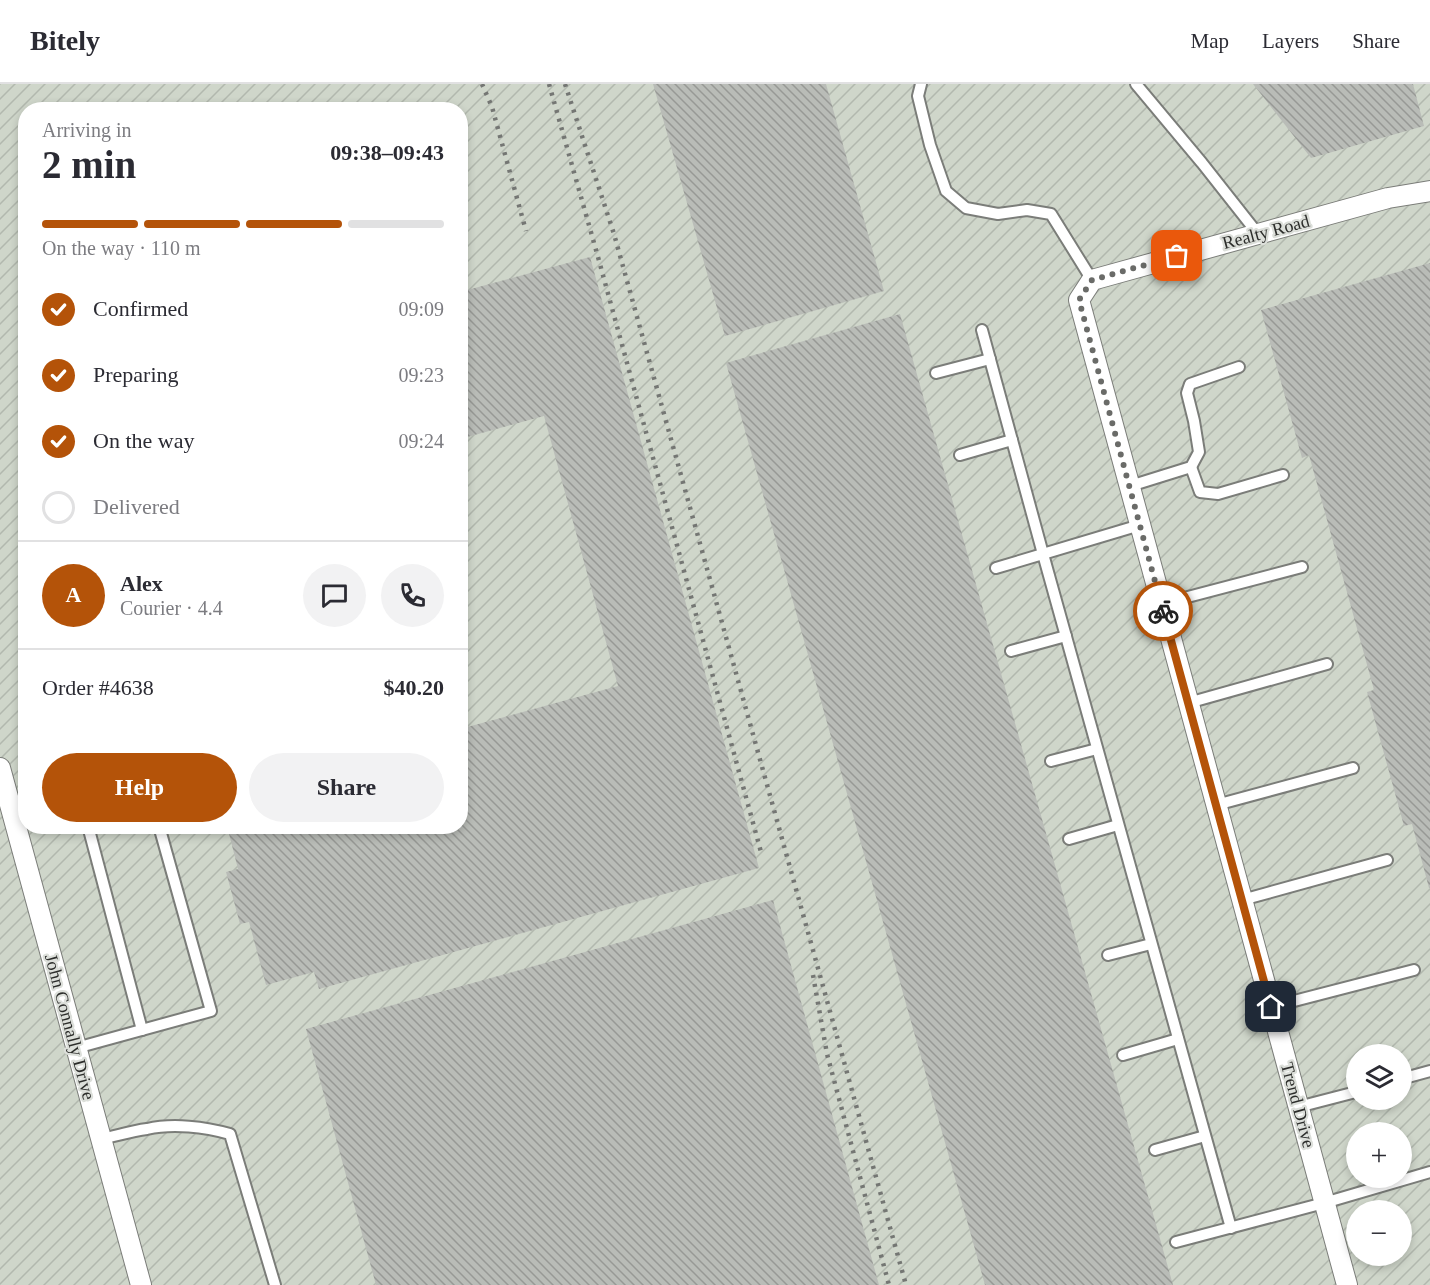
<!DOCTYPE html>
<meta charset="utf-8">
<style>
body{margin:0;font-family:"Times New Roman",serif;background:#f2f2f3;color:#2b2b33;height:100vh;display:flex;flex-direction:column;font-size:22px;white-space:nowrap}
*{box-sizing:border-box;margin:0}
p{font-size:20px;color:#7c7c81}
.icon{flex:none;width:33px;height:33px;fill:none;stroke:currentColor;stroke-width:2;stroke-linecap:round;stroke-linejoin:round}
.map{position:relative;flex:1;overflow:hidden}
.sheet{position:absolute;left:18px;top:18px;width:450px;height:732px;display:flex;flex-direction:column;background:#fff;border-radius:24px;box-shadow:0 3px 9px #0003}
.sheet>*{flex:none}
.controls{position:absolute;left:1346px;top:960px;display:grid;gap:12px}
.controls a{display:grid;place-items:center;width:66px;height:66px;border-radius:50%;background:#fff;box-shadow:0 3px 9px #0003;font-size:30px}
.pin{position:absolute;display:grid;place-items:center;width:51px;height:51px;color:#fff;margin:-26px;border-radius:12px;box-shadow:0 3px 9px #0006}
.courier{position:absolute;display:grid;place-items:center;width:60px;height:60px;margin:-30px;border:4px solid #b45309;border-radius:50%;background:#fff;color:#222;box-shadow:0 2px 8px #0007}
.head em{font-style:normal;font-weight:700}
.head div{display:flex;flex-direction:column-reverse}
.head{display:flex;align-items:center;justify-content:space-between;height:102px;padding:0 24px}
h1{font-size:39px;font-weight:700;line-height:45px}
.bar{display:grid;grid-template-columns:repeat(4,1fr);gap:9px 6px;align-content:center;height:72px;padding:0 24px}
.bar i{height:8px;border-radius:4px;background:#e1e1e2}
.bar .selected{background:#b45309}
.bar p{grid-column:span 4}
.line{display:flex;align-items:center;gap:15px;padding:0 24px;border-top:2px solid #e1e1e2}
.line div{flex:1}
.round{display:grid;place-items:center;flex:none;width:63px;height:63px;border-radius:32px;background:#f2f2f3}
ol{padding:0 24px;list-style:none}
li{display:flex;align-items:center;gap:18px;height:66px}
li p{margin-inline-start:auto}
li .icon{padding:6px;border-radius:50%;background:#b45309;color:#fff;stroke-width:4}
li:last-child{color:#7c7c81}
li i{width:33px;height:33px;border:3px solid #e1e1e2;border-radius:50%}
.button{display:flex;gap:12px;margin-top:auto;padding:12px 24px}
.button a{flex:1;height:69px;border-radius:36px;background:#b45309;color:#fff;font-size:24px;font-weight:700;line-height:69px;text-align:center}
.button a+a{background:#f2f2f3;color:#2b2b33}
header{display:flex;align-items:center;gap:36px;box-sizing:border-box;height:84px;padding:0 30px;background:#fff;border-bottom:2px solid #e1e1e2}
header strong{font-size:28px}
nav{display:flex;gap:33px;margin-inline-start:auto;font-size:21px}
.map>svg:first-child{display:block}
</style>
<header>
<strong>Bitely</strong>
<nav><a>Map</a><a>Layers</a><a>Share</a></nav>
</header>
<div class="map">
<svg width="1430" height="1201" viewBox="0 0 1430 1201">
<defs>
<pattern id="industrial-furrows" width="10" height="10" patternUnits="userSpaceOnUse" patternTransform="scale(1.5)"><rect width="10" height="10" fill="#cfd6ca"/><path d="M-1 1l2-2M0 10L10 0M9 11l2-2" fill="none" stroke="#b2b8ae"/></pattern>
<pattern id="building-back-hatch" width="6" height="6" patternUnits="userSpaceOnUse" patternTransform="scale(1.5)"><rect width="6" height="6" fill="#b9bcb7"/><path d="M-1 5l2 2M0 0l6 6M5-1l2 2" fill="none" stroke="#979995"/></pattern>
</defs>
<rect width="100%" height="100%" fill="#dcdfda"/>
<path fill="url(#industrial-furrows)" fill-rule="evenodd" d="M0 0H1430V1201H0ZM26 26H460V742H26ZM1356 970H1401V1016H1356ZM1356 1048H1401V1094H1356ZM1356 1126H1401V1172H1356Z"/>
<g fill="url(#building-back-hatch)">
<path d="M653 0H826L884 207 725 252Z"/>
<path d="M1253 0H1413L1424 42 1311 74Z"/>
<path d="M590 173 759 784 319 905 314 888 266 901 249 838 240 840 226 788 238 785 227 742H460V645L618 602 544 332 460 355V208Z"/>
<path d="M1430 179V804H1429L1412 740 1404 742 1367 608 1374 606 1309 371 1302 374 1261 226Z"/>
<path d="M900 230 1173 1201H985L726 279Z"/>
<path d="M773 816 879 1201H376L306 945Z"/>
</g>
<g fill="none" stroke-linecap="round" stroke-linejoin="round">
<g stroke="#7b7d79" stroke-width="14">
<g id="service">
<path d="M921 0 918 12 930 61 946 107 966 124 998 130 1027 126 1051 130 1092 196"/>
<path d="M1136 0 1202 79 1258 150"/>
<path d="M982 246 1043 470 1231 1144"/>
<path d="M936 289 990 275"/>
<path d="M960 371 1012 356"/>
<path d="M1191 383 1200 408 1218 410 1283 391"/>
<path d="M1130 402 1191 383 1199 368 1194 337 1187 309 1190 300 1239 283"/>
<path d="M996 484 1140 441"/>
<path d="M1161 520 1302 483"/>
<path d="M1011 567 1066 552"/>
<path d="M1188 619 1327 580"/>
<path d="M1051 677 1097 665"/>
<path d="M1216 721 1353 684"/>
<path d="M88 742 142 946"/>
<path d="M1069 755 1118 741"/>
<path d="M1242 816 1387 776"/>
<path d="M1108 871 1151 860"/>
<path d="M1271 923 1414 886"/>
<path d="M76 964 211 927 159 742"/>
<path d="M1123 971 1178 955"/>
<path d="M1401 995 1430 987"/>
<path d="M1298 1023 1356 1008"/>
<path d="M101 1055C116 1052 131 1047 147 1045 173 1039 205 1043 230 1050L275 1201"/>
<path d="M1155 1066 1205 1052"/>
<path d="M1176 1158 1324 1119 1430 1088"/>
</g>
</g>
<g stroke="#7b7d79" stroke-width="22">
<g id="minor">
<path d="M0 684 141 1201"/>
<path d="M1347 1201 1079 216 1092 196 1388 114 1430 107"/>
</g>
</g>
<use href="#service" stroke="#fff" stroke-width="10"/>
<use href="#minor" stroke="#fff" stroke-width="20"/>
<g stroke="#747673" stroke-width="4.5" stroke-dasharray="3 6" stroke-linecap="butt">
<path d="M482 0 492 23 526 147"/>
<path d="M549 0 598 173 761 768"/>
<path d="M565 0 614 150 906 1201"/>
<path d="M813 891 827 970 889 1201"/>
</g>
</g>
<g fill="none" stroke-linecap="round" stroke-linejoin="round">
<path stroke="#6a6b68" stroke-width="6" stroke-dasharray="0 10.8" d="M1163 527 1079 216 1092 196 1177 172"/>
<path stroke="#b45309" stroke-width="8" d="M1163 527 1271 923"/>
</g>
<g text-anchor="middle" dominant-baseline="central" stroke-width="4.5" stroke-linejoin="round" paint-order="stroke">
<g font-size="18" fill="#2c2d2b" stroke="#dcdfda">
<text transform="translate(1266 148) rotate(-15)">Realty Road</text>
<text transform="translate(70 943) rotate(75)">John Connally Drive</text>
<text transform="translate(1298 1021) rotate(75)">Trend Drive</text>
</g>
</g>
</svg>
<div class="controls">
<a><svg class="icon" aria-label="layers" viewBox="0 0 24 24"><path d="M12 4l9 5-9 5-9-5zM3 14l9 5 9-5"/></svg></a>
<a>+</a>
<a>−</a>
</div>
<div class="pin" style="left:1177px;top:172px;background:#ea580c"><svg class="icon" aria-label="bag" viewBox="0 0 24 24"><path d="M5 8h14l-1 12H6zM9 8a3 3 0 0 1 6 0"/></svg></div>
<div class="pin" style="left:1271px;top:923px;background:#1f2937"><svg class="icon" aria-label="home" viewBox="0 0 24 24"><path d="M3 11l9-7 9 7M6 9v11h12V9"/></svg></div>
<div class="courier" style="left:1163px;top:527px"><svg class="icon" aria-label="bike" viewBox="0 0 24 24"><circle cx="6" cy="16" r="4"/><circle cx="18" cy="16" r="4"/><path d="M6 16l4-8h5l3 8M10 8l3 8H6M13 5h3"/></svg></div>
<section class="sheet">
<div class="head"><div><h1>2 min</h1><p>Arriving in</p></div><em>09:38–09:43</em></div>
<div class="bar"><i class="selected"></i><i class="selected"></i><i class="selected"></i><i></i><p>On the way · 110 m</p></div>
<ol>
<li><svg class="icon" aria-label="check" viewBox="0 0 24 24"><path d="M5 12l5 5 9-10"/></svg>Confirmed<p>09:09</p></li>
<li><svg class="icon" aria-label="check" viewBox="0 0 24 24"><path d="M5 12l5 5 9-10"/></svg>Preparing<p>09:23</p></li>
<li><svg class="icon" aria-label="check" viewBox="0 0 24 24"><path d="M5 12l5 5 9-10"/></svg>On the way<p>09:24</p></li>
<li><i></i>Delivered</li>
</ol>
<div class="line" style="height:108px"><b class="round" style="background:#b45309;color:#fff">A</b><div><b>Alex</b><p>Courier · 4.4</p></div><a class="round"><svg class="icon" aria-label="chat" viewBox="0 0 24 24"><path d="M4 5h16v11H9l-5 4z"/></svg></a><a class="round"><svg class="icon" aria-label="phone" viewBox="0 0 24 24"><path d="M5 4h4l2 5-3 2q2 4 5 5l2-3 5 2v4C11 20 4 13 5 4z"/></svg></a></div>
<div class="line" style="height:78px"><div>Order #4638</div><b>$40.20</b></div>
<div class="button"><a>Help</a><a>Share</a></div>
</section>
</div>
